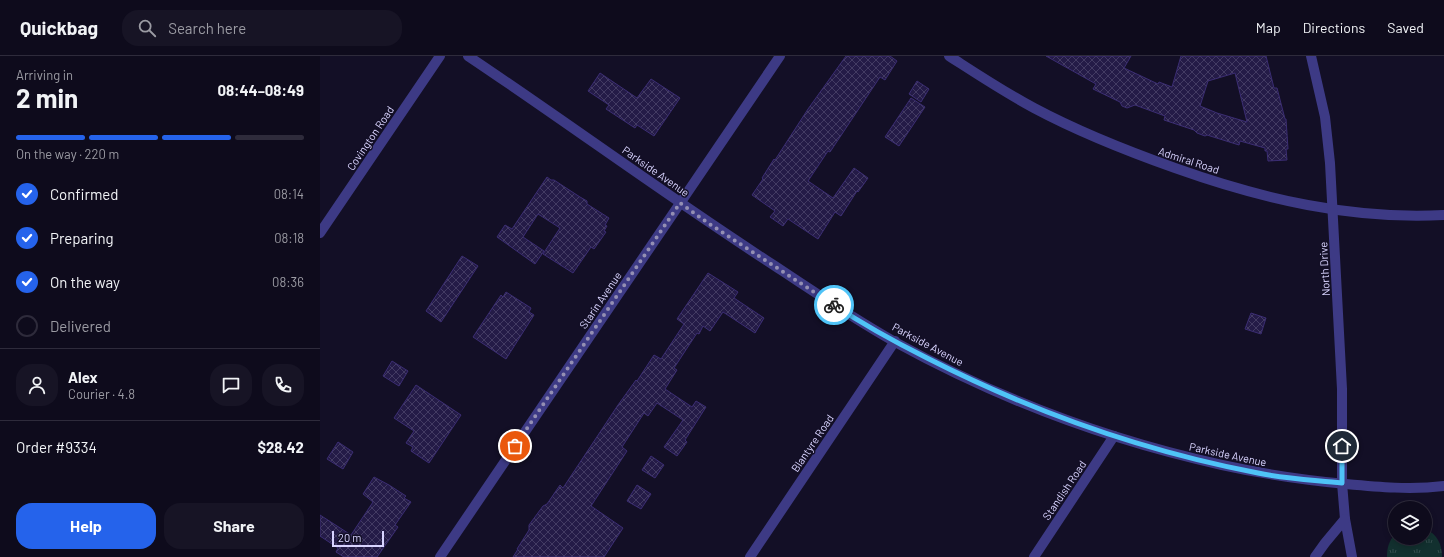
<!DOCTYPE html>
<meta charset="utf-8">
<style>
body{margin:0;font-family:Barlow,sans-serif;background:#171425;color:#f1f3f6;height:100vh;display:flex;flex-direction:column;font-size:15px;white-space:nowrap}
*{box-sizing:border-box;margin:0}
p{font-size:13px;color:#9b9ba3}
.icon{flex:none;width:22px;height:22px;fill:none;stroke:currentColor;stroke-width:2;stroke-linecap:round;stroke-linejoin:round}
.map{position:relative;flex:1;overflow:hidden}
.details{display:flex;flex-direction:column;background:#0e0b1c;width:320px}
.details>*{flex:none}
.tools{position:absolute;left:1068px;top:445px;display:grid;gap:8px}
.tools a{display:grid;place-items:center;width:44px;height:44px;border-radius:50%;background:#0e0b1c;box-shadow:0 2px 6px #0003,0 0 0 1px #2e2b3b;font-size:20px}
.scale{position:absolute;left:12px;bottom:10px;width:52px;box-sizing:border-box;padding-left:4px;border:2px solid #d9d4ff;border-top:0;font-size:11px;line-height:14px;white-space:nowrap;color:#d9d4ff;-webkit-text-stroke:3px #130f26;paint-order:stroke}
.pin{position:absolute;display:grid;place-items:center;width:34px;height:34px;color:#fff;margin:-17px;border:2px solid #fff;border-radius:50%;box-shadow:0 1px 4px #0007}
.courier{position:absolute;display:grid;place-items:center;width:40px;height:40px;margin:-20px;border:3px solid #4fc3f7;border-radius:50%;background:#fff;color:#222;box-shadow:0 1px 5px #0007}
.overview em{font-style:normal;font-weight:700}
.overview div{display:flex;flex-direction:column-reverse}
.overview{display:flex;align-items:center;justify-content:space-between;height:68px;padding:0 16px}
h1{font-size:26px;font-weight:700;line-height:30px}
.bar{display:grid;grid-template-columns:repeat(4,1fr);gap:6px 4px;align-content:center;height:48px;padding:0 16px}
.bar i{height:5px;border-radius:3px;background:#2e2b3b}
.bar .selected{background:#2563eb}
.bar p{grid-column:span 4}
.line{display:flex;align-items:center;gap:10px;padding:0 16px;border-top:1px solid #2e2b3b}
.line div{flex:1}
.round{display:grid;place-items:center;flex:none;width:42px;height:42px;border-radius:16px;background:#171425}
ol{padding:0 16px;list-style:none}
li{display:flex;align-items:center;gap:12px;height:44px}
li p{margin-inline-start:auto}
li .icon{padding:4px;border-radius:50%;background:#2563eb;color:#fff;stroke-width:4}
li:last-child{color:#9b9ba3}
li i{width:22px;height:22px;border:2px solid #2e2b3b;border-radius:50%}
.primary-button{display:flex;gap:8px;margin-top:auto;padding:8px 16px}
.primary-button a{flex:1;height:46px;border-radius:16px;background:#2563eb;color:#fff;font-size:16px;font-weight:700;line-height:46px;text-align:center}
.primary-button a+a{background:#171425;color:#f1f3f6}
header{display:flex;align-items:center;gap:24px;box-sizing:border-box;height:56px;padding:0 20px;background:#0e0b1c;border-bottom:1px solid #2e2b3b}
header strong{font-size:19px}
nav{display:flex;gap:22px;margin-inline-start:auto;font-size:14px}
.search{width:280px;height:36px;background:#171425;display:flex;align-items:center;gap:10px;box-sizing:border-box;padding:0 14px;border-radius:16px;color:#9b9ba3;font-size:15px}
main{display:flex;flex:1;min-height:0}
.map>svg:first-child{display:block}
</style>
<header>
<strong>Quickbag</strong>
<div class="search"><svg class="icon" aria-label="search" viewBox="0 0 24 24"><circle cx="10" cy="10" r="6"/><path d="M15 15l6 6"/></svg>Search here</div>
<nav><a>Map</a><a>Directions</a><a>Saved</a></nav>
</header>
<main>
<section class="details">
<div class="overview"><div><h1>2 min</h1><p>Arriving in</p></div><em>08:44–08:49</em></div>
<div class="bar"><i class="selected"></i><i class="selected"></i><i class="selected"></i><i></i><p>On the way · 220 m</p></div>
<ol>
<li><svg class="icon" aria-label="check" viewBox="0 0 24 24"><path d="M5 12l5 5 9-10"/></svg>Confirmed<p>08:14</p></li>
<li><svg class="icon" aria-label="check" viewBox="0 0 24 24"><path d="M5 12l5 5 9-10"/></svg>Preparing<p>08:18</p></li>
<li><svg class="icon" aria-label="check" viewBox="0 0 24 24"><path d="M5 12l5 5 9-10"/></svg>On the way<p>08:36</p></li>
<li><i></i>Delivered</li>
</ol>
<div class="line" style="height:72px"><a class="round"><svg class="icon" aria-label="person" viewBox="0 0 24 24"><circle cx="12" cy="8" r="4"/><path d="M4 21q1-7 8-7t8 7"/></svg></a><div><b>Alex</b><p>Courier · 4.8</p></div><a class="round"><svg class="icon" aria-label="chat" viewBox="0 0 24 24"><path d="M4 5h16v11H9l-5 4z"/></svg></a><a class="round"><svg class="icon" aria-label="phone" viewBox="0 0 24 24"><path d="M5 4h4l2 5-3 2q2 4 5 5l2-3 5 2v4C11 20 4 13 5 4z"/></svg></a></div>
<div class="line" style="height:52px"><div>Order #9334</div><b>$28.42</b></div>
<div class="primary-button"><a>Help</a><a>Share</a></div>
</section>
<div class="map">
<svg width="1124" height="501" viewBox="0 0 1124 501">
<defs>
<pattern id="park-tufts" width="24" height="20" patternUnits="userSpaceOnUse"><rect width="24" height="20" fill="#12302f"/><path d="M3 7l-1-3M5 7V3M7 7l1-3M15 17l-1-3M17 17v-4M19 17l1-3" fill="none" stroke="#344d4e"/></pattern>
<pattern id="building-cross-hatch" width="8" height="8" patternUnits="userSpaceOnUse"><rect width="8" height="8" fill="#241b47"/><path d="M0 0l8 8M0 8l8-8" fill="none" stroke="#433b63"/></pattern>
</defs>
<rect width="100%" height="100%" fill="#130f26"/>
<path fill="url(#park-tufts)" d="M1105 472C1117 479 1122 487 1122 501H1067C1067 492 1069 485 1075 478V482H1105Z"/>
<g fill="url(#building-cross-hatch)" stroke="#3b2d73" fill-rule="evenodd">
<path d="M526 0H570L577 5 565 24 560 21 510 96 508 95 488 125 513 142 534 112 548 122 538 136 537 135 521 160 515 156 498 183 468 163 463 170 450 161 455 155 432 139 443 123 442 122 454 103 455 104 488 53Z"/>
<path d="M726 0H811L804 12 838 28 839 26 852 31 861 0H946L954 32H957L965 63H966L968 93H966L967 104 948 105 947 95H945V92L920 85 919 89 887 79 885 80 877 77 874 74 844 64 845 60 815 49 807 52 802 50 800 46 773 33 776 28ZM915 17 927 66 897 57 880 50 888 25Z"/>
<path d="M280 17 317 42 331 23 360 42 334 80 317 69 315 72 286 53 289 49 268 35Z"/>
<path d="M597 25 609 33 601 46 589 38Z"/>
<path d="M591 42 605 51 579 90 565 81Z"/>
<path d="M227 121 231 124H234L260 141 267 145V148L289 162 285 169 287 170 284 175 286 176 274 193 271 191 253 217 223 198 240 172 218 158 203 181 224 195 215 208 177 181 185 169 192 173Z"/>
<path d="M142 200 158 210 121 266 106 255Z"/>
<path d="M388 217 418 236 414 242 444 262 435 277 403 256 390 275 383 270 379 278 377 277 354 312 357 314 345 333 372 351 376 345 386 351 365 384 367 386 357 400 344 391 363 364 337 347 328 360 324 357 302 391 307 395 271 450 303 472 284 501H193L198 493H197L209 474V469L223 450 227 448 240 429 243 432 298 349 316 324 317 325 334 299 341 303 364 268 357 263Z"/>
<path d="M186 236 211 252 209 256 214 259 186 303 153 281 181 239 183 241Z"/>
<path d="M931 257 946 262 941 278 925 273Z"/>
<path d="M72 305 88 315 79 330 63 320Z"/>
<path d="M96 329 141 359 109 407 91 395 93 391 86 387 94 375 74 362Z"/>
<path d="M18 386 33 396 23 413 7 403Z"/>
<path d="M331 400 344 409 335 422 322 414Z"/>
<path d="M54 421 69 429 86 440 84 442 91 446 75 469 78 471 57 501H24L16 496 18 492 0 480V459L31 479 53 446 43 438Z"/>
<path d="M317 429 331 438 321 453 307 445Z"/>
</g>
<g fill="none" stroke-linecap="round" stroke-linejoin="round">
<g stroke="#3d3a85" stroke-width="10">
<path d="M148 0C251 69 351 143 455 210 494 236 534 263 575 286 677 342 788 384 902 409 943 418 984 424 1026 428 1058 431 1091 434 1124 430"/>
<path d="M629 0C657 18 684 36 714 52 759 76 807 95 855 112 942 143 1032 164 1124 159"/>
<path d="M991 0 1005 61 1010 107 1022 333V427L1025 463 1032 501"/>
<path d="M0 177 120 0"/>
<path d="M430 501 575 285"/>
<path d="M714 501 794 380"/>
<path d="M995 501 1005 487 1025 463"/>
</g>
<path stroke="#3d3a85" stroke-width="10" d="M120 501 460 0"/>
</g>
<g fill="none" stroke-linecap="round" stroke-linejoin="round">
<path stroke="#948fb3" stroke-width="4" stroke-dasharray="0 7.2" d="M195 390 360 147 388 167 514 249"/>
<path stroke="#4fc3f7" stroke-width="5" d="M514 249C544 269 575 286 607 302 711 355 823 395 938 417 965 423 994 424 1022 427V390"/>
</g>
<g text-anchor="middle" dominant-baseline="central" stroke-width="3" stroke-linejoin="round" paint-order="stroke">
<g font-size="11" fill="#d9d4ff" stroke="#130f26">
<text transform="translate(50 82) rotate(-56)">Covington Road</text>
<text transform="translate(869 104) rotate(18)">Admiral Road</text>
<text transform="translate(336 115) rotate(35)">Parkside Avenue</text>
<text transform="translate(1004 213) rotate(-93)">North Drive</text>
<text transform="translate(280 244) rotate(-56)">Starin Avenue</text>
<text transform="translate(608 288) rotate(28)">Parkside Avenue</text>
<text transform="translate(492 387) rotate(-56)">Blantyre Road</text>
<text transform="translate(908 398) rotate(12)">Parkside Avenue</text>
<text transform="translate(744 434) rotate(-56)">Standish Road</text>
</g>
</g>
</svg>
<div class="tools">
<a><svg class="icon" aria-label="layers" viewBox="0 0 24 24"><path d="M12 4l9 5-9 5-9-5zM3 14l9 5 9-5"/></svg></a>
</div>
<div class="scale">20 m</div>
<div class="pin" style="left:195px;top:390px;background:#ea580c"><svg class="icon" aria-label="bag" viewBox="0 0 24 24"><path d="M5 8h14l-1 12H6zM9 8a3 3 0 0 1 6 0"/></svg></div>
<div class="pin" style="left:1022px;top:390px;background:#1f2937"><svg class="icon" aria-label="home" viewBox="0 0 24 24"><path d="M3 11l9-7 9 7M6 9v11h12V9"/></svg></div>
<div class="courier" style="left:514px;top:249px"><svg class="icon" aria-label="bike" viewBox="0 0 24 24"><circle cx="6" cy="16" r="4"/><circle cx="18" cy="16" r="4"/><path d="M6 16l4-8h5l3 8M10 8l3 8H6M13 5h3"/></svg></div>
</div>
</main>
